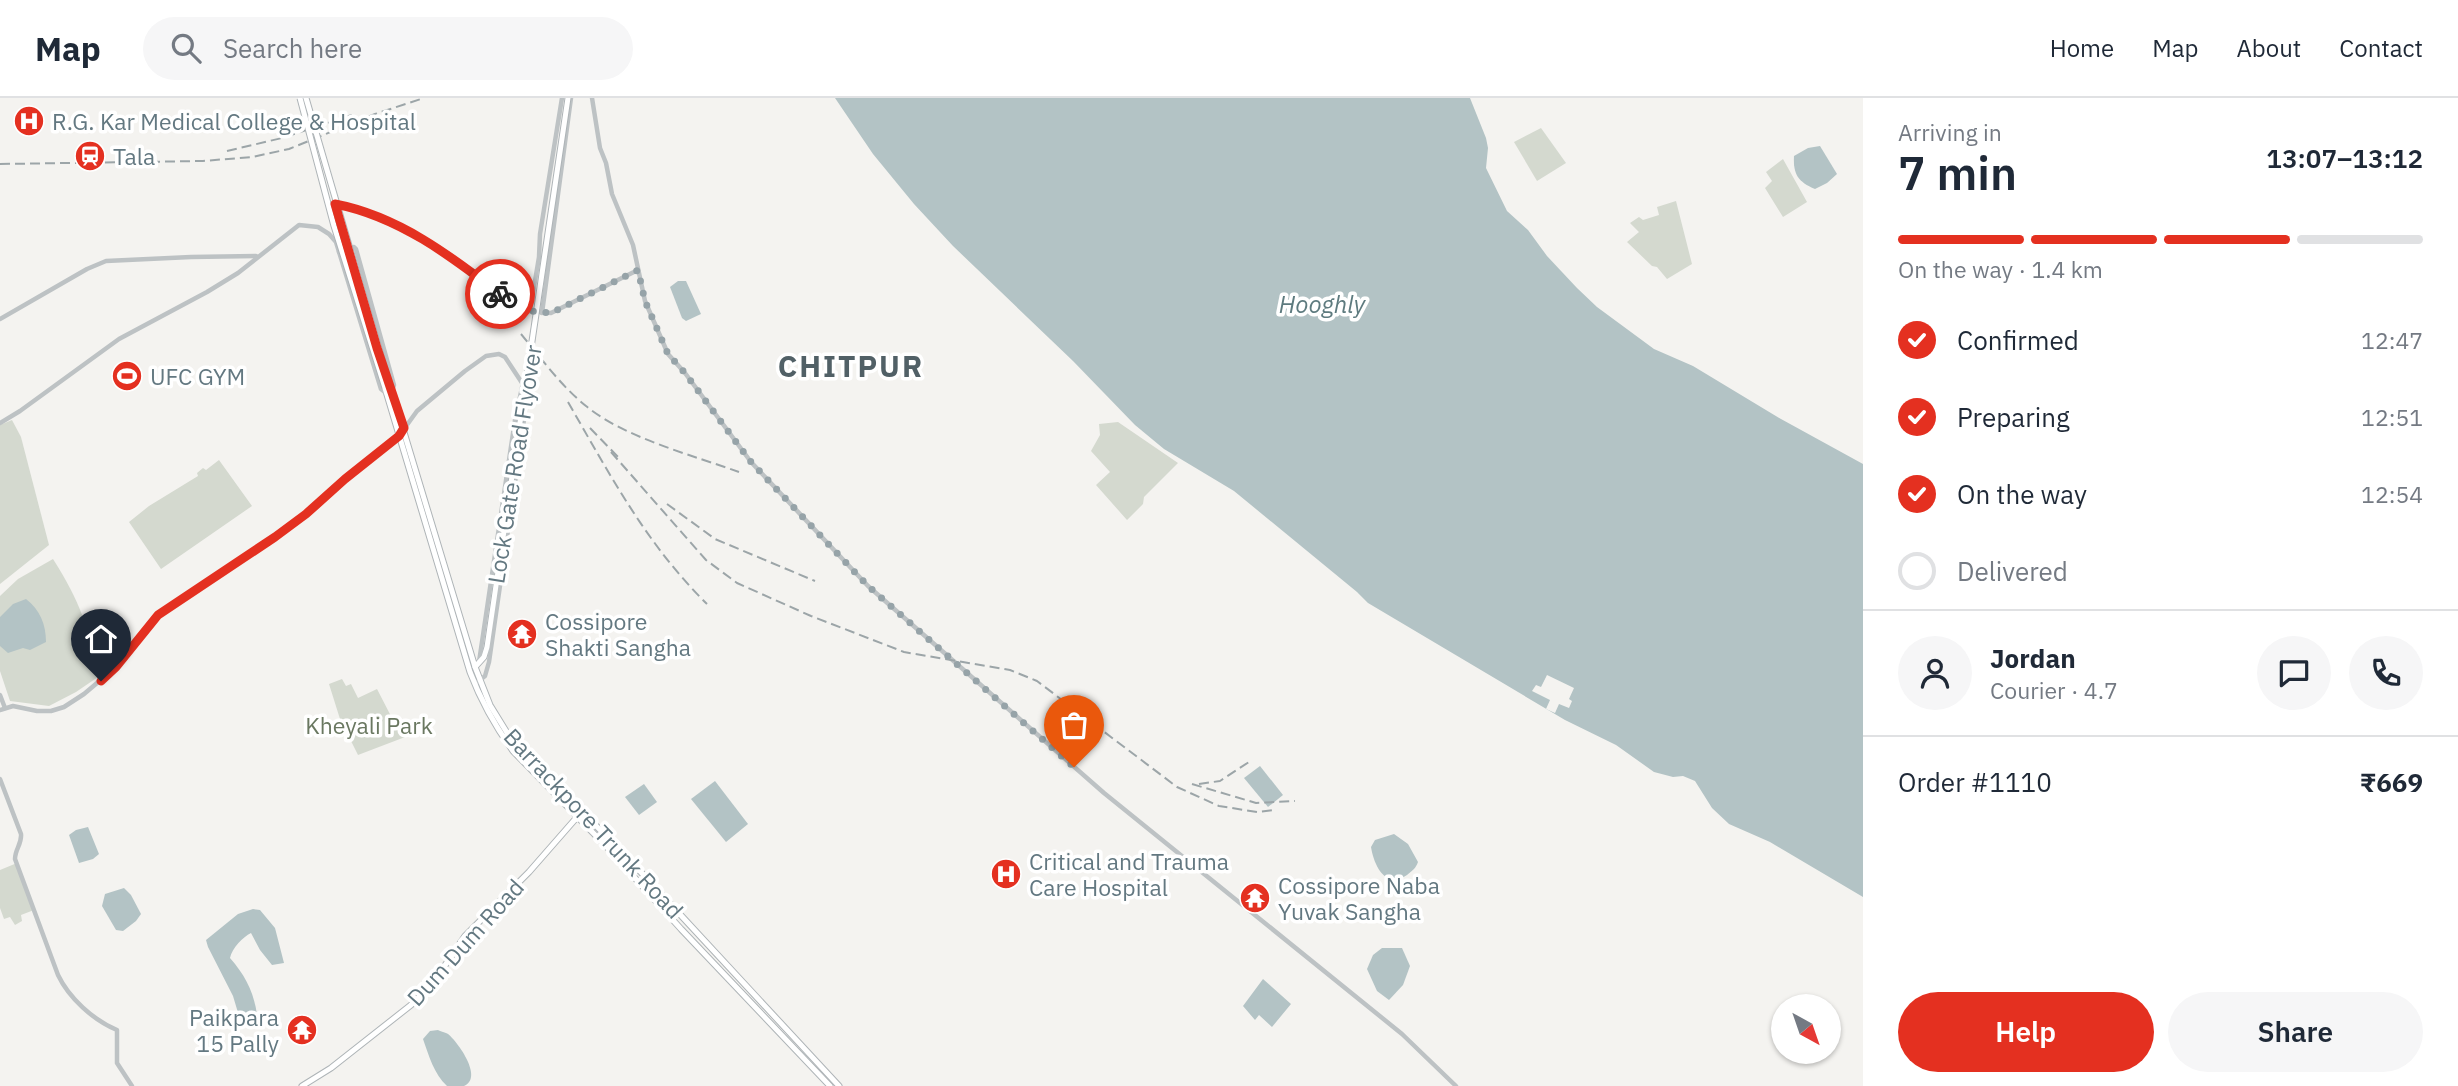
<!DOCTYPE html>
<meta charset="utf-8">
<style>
body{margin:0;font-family:"IBM Plex Sans",sans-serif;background:#f6f6f7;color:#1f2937;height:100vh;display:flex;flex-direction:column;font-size:26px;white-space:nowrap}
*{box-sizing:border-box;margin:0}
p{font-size:23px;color:#747a83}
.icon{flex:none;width:38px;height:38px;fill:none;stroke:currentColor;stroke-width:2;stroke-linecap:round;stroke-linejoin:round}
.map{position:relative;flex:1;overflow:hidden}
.drawer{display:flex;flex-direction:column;background:#fff;width:595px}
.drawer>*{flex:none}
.needle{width:46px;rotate:140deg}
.controls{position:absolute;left:1771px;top:896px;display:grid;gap:14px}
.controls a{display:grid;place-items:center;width:70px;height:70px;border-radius:50%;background:#fff;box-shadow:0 2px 5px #0004;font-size:35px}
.pin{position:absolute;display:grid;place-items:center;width:60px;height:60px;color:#fff;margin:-72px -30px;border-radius:50% 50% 50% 0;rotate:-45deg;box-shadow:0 0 7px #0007}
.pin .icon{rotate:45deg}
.courier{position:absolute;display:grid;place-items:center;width:70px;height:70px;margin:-35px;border:5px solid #e43020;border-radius:50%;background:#fff;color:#222;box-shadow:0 2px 9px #0007}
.overview em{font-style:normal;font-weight:600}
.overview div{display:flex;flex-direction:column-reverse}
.overview{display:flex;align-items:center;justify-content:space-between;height:119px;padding:0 35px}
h1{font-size:46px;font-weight:600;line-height:52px}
.bar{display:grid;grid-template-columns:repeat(4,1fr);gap:10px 7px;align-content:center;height:84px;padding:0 35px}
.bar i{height:9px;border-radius:5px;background:#e0e1e3}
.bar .current{background:#e43020}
.bar p{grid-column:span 4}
.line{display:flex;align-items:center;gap:18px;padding:0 35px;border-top:2px solid #e0e1e3}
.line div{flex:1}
.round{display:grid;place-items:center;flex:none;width:74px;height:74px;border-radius:37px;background:#f6f6f7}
ol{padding:0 35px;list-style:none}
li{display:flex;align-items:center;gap:21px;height:77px}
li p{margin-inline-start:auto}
li .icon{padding:7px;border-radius:50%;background:#e43020;color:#fff;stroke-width:4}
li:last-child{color:#747a83}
li i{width:38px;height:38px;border:4px solid #e0e1e3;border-radius:50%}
.button{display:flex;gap:14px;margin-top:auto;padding:14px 35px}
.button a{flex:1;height:80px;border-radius:42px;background:#e43020;color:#fff;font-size:28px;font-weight:600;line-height:80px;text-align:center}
.button a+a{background:#f6f6f7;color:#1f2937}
header{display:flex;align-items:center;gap:42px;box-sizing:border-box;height:98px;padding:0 35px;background:#fff;border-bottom:2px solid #e0e1e3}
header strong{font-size:33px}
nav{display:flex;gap:38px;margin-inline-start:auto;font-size:24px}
.search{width:490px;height:63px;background:#f6f6f7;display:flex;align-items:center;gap:18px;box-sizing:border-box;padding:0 24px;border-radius:38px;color:#747a83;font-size:26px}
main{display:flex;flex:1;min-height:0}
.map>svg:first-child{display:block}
</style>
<header>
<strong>Map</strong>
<div class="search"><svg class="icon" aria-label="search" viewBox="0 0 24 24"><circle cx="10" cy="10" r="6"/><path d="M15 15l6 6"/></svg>Search here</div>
<nav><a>Home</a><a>Map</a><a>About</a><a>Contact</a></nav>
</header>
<main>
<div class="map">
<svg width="1863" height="988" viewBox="0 0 1863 988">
<rect width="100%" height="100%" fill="#f4f3f0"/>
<g fill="#d4d9cf">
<path d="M1541 30 1566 65 1537 83 1514 44Z"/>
<path d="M1783 61 1807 104 1783 119 1765 90 1772 83 1766 74Z"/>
<path d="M1676 103 1692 166 1667 181 1657 169 1652 168 1627 144 1639 134 1630 125 1639 119 1643 122 1659 117 1657 109Z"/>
<path d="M12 322 21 339 49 447 0 486V327Z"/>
<path d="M1118 324 1178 365 1144 399 1143 406 1127 422 1096 387 1110 374 1091 353 1100 337 1099 326Z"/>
<path d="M219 362 252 408 161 471 129 424 149 408 198 378 197 375 203 370 206 372Z"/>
<path d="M53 461C80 504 89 529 98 579L76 594 49 608 10 603 0 573V498L18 481Z"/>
<path d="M342 581 346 588 351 586 358 600 377 591 394 624 396 626 408 621 413 636 358 657 340 621 329 586Z"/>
<path d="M17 765 34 812 21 817 22 823 15 827 10 819 4 821 0 810V772Z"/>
</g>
<g fill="#b3c3c5">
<path d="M835 0H1470L1486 40 1488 50 1486 70 1507 113 1528 132 1547 158 1577 190 1597 209 1654 251 1693 268 1781 321 1863 366V799L1770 744 1729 726 1712 710 1695 683 1683 678 1673 679 1654 674 1616 647 1565 622 1368 505 1357 494 1234 393 1164 351 1135 327 1073 263 953 148 914 106 873 56Z"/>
<path d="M1820 48 1837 76 1827 85 1815 91C1798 84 1793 76 1794 58L1808 50Z"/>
<path d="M678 183H686L701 216 686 223 682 220 670 189Z"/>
<path d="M26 501C40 512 46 526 46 544L30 552 23 550 8 555 0 548V519L13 506Z"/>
<path d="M1260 668 1283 697 1268 709 1244 680Z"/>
<path d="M715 683 748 726 726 744 691 701Z"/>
<path d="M644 686 657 704 639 717 625 699Z"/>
<path d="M88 729 99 756 93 761 79 765 69 737 76 732Z"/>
<path d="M1394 736 1408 746 1418 764C1416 770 1413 772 1407 777 1386 792 1374 768 1371 749L1375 742Z"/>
<path d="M124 790 131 797 141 816 136 823 123 833 116 832 102 808 105 796Z"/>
<path d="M253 811 260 812 275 830 284 865 272 867 260 852 251 835C243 839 232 850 230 860 245 877 254 894 257 917L251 922 244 923 239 918 233 898 208 849 206 842 238 816Z"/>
<path d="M1382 850H1402L1410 868 1403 887 1389 902 1377 893 1367 871 1373 857Z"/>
<path d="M1263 881 1291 906 1272 929 1259 917 1255 922 1243 908Z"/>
<path d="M438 932C440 933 446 935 448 936 458 944 484 980 464 988 460 988 452 988 447 988 434 976 429 958 423 941L430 933Z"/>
</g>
<path fill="#f4f3f0" d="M1547 577 1574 590 1569 601 1572 603 1569 610 1559 606 1555 615 1546 611 1550 602 1532 593 1536 587 1541 589Z"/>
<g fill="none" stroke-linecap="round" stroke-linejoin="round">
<g stroke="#aeb4b7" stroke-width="7">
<g id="primary">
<path d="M390 288 475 569 490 607 509 638 638 771 839 988"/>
<path d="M385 290 470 574C481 603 495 628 513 653L606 748 681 831 830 988"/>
<path d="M475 569 484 559 487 549 506 419"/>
<path d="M302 988 331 970 411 907 433 885 465 838 529 774 578 718"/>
</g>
</g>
<g stroke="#bdc2c4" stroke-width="4.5">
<path d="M592 0 600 50 606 65 612 96 633 147 645 203 668 256 685 275 751 364 868 488 1104 695 1402 936 1456 988"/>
<path d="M336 106 351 109 415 137 449 156 506 201 530 213 551 215 638 172"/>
<path d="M339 154 354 149 356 151 394 287 392 293"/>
<path d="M530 213 539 159 540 136 562 0"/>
<path d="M542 215 571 0"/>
<path d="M0 221 87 171 106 163 191 159 256 158"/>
<path d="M0 325 20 313 119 241 207 194 238 175 299 127 318 129 329 136 336 144 381 291 386 295"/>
<path d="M479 564 515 322 523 285"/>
<path d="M0 597 5 610"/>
<path d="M0 612 13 608 37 613H51L64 609 84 596 116 569 158 517 275 440 306 416 345 381 399 338 417 313 465 273 486 258 499 256 505 259 528 294 489 564 485 578 475 586"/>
<path d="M0 681 21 736C22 746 15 751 15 761L58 877C69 900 93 922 117 932V965L132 988"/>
</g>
<use href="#primary" stroke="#fff" stroke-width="5"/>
<g stroke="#9ca5a8" stroke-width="2" stroke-dasharray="10 5" stroke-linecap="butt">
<path d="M227 53 282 40 355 16"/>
<path d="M0 66 203 63 252 59 289 51 375 16 424 0"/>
<path d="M521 236C541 260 561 288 586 308 625 340 692 357 739 374"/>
<path d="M568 304C610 377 647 447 707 506"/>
<path d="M590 330 619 360"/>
<path d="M611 354 706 462 737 485 811 518 904 554 1010 572 1037 583 1177 689 1219 708 1257 714 1274 712"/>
<path d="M667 406 715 441 815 483"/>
<path d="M1192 686 1256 705 1295 703"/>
<path d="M1199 686 1220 683 1252 662"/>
</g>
<g stroke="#aeb4b7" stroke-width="7" stroke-linecap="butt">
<g id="primary-bridge">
<path d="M300 0 334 128 385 290"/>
<path d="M306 0 390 288"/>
<path d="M506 419 568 0"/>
</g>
</g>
<use href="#primary-bridge" stroke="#fff" stroke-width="5"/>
</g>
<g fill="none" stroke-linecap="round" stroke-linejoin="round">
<path stroke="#96a3a8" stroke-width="7" stroke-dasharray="0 12.6" d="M500 196 530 213 551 215 638 172 645 203 668 256 685 275 751 364 868 488 1074 669"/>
<path stroke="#e43020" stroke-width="9" d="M101 583 116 569 158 517 275 439 306 416 345 381 399 338 404 330 377 250 335 106C398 118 451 158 500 196"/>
</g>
<defs>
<g id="hospital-disc" transform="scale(1.575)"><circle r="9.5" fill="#e43020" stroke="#fff"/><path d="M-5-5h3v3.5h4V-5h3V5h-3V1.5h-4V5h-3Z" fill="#fff"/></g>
<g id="station-disc" transform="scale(1.575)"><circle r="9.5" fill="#e43020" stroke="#fff"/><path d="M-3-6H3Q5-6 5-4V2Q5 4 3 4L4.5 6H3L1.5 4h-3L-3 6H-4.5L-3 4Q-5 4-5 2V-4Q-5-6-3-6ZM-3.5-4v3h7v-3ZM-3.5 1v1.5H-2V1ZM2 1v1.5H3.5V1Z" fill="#fff"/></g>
<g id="stadium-disc" transform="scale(1.575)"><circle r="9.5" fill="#e43020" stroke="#fff"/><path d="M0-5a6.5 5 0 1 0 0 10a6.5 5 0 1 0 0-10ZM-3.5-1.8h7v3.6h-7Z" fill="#fff"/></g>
<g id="temple-disc" transform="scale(1.575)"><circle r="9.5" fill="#e43020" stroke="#fff"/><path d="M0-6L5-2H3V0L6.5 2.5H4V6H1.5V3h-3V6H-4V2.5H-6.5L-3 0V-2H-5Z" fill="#fff"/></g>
</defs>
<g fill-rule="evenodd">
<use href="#hospital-disc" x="29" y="23"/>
<use href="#station-disc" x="90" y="58"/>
<use href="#stadium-disc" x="127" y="278"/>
<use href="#temple-disc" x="522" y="536"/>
<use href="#hospital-disc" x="1006" y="776"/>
<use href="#temple-disc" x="1255" y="800"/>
<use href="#temple-disc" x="302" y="932"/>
</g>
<g text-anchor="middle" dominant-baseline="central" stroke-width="7" stroke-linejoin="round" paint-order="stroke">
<g font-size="23" fill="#637881" stroke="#fff" text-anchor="start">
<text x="52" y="23">R.G. Kar Medical College &amp; Hospital</text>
<text x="113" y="58">Tala</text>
<text x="150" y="278">UFC GYM</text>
<text x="545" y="523">Cossipore<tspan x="545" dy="26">Shakti Sangha</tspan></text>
<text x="1029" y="763">Critical and Trauma<tspan x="1029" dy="26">Care Hospital</tspan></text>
<text x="1278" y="787">Cossipore Naba<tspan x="1278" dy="26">Yuvak Sangha</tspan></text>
<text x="279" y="919" text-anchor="end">Paikpara<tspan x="279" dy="26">15 Pally</tspan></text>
</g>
<g font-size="23" fill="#637881" stroke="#fff">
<text transform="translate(514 366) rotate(-81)">Lock Gate Road Flyover</text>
<text transform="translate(594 725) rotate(47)">Barrackpore Trunk Road</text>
<text transform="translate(465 844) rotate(-48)">Dum Dum Road</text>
</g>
<g font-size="23" fill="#6a7861" stroke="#fff">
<text x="369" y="627">Kheyali Park</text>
</g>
<g font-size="24" font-style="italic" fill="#5e7b7f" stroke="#fff">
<text x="1322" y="206">Hooghly</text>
</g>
<g font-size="30" font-weight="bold" letter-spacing="2" fill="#516066" stroke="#fff">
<text x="851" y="267">CHITPUR</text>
</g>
</g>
</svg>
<div class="controls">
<a><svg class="needle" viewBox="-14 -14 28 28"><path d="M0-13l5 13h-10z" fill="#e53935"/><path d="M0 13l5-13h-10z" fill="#747a83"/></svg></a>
</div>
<div class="pin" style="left:1074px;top:669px;background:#ea580c"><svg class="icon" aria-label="bag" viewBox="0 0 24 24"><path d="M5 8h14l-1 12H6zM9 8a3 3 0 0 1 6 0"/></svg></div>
<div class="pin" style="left:101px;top:583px;background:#1f2937"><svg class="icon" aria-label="home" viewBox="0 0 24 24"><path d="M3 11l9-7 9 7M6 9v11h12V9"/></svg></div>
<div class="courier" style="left:500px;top:196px"><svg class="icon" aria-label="bike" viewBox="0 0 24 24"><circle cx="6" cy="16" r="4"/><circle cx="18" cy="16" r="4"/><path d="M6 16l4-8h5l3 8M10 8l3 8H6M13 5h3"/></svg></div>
</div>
<section class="drawer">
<div class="overview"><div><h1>7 min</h1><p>Arriving in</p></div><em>13:07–13:12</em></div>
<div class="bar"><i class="current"></i><i class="current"></i><i class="current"></i><i></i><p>On the way · 1.4 km</p></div>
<ol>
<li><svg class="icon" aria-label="check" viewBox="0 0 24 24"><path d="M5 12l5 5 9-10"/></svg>Confirmed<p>12:47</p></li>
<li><svg class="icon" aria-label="check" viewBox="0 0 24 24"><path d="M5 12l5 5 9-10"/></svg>Preparing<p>12:51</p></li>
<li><svg class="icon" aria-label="check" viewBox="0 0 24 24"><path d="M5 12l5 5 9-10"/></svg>On the way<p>12:54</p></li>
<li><i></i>Delivered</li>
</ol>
<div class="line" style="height:126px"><a class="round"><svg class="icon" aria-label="person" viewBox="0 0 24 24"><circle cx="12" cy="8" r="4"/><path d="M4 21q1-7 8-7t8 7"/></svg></a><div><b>Jordan</b><p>Courier · 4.7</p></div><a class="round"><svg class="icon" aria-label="chat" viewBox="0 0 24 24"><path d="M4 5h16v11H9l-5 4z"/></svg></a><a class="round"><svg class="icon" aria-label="phone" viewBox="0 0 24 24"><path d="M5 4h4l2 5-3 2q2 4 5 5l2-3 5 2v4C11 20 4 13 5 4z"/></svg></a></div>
<div class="line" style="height:91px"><div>Order #1110</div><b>₹669</b></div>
<div class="button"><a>Help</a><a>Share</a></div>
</section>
</main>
